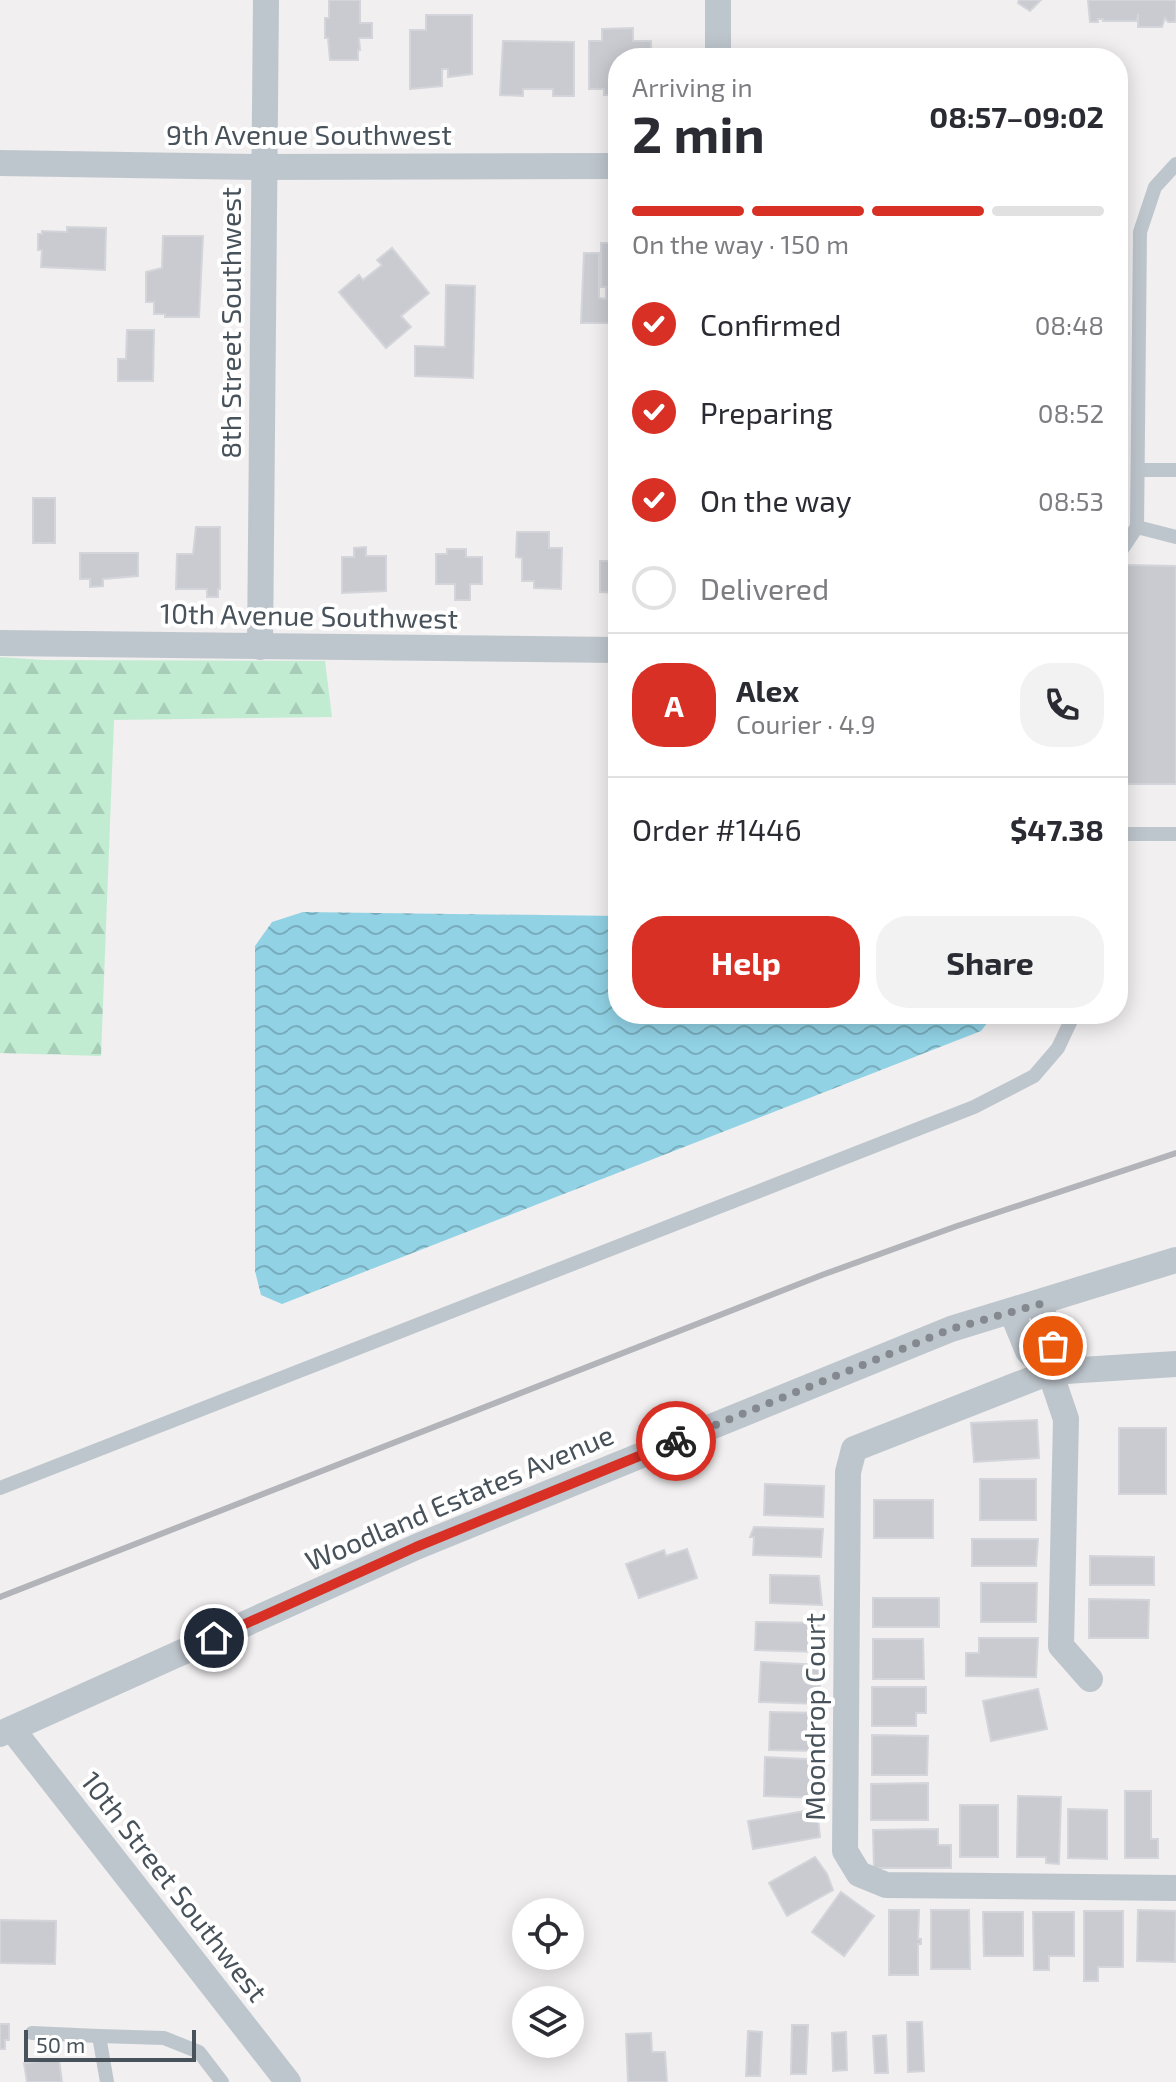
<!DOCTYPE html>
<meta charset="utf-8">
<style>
body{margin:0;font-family:"Exo 2",sans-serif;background:#f2f2f3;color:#2b2b33;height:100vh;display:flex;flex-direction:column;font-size:30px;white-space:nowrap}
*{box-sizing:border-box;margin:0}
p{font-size:26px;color:#7c7c81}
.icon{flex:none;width:44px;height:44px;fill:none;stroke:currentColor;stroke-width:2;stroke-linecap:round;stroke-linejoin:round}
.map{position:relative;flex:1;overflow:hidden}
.drawer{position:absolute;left:608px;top:48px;width:520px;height:976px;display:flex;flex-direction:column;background:#fff;border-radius:32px;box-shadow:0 4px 20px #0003}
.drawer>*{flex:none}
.buttons{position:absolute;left:512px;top:1898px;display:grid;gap:16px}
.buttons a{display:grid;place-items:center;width:72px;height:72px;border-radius:50%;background:#fff;box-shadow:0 4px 20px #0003;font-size:40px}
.scale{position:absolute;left:24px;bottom:20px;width:172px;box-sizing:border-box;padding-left:8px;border:4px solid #48525b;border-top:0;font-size:22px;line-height:28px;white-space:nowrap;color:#48525b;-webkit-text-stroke:6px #fff;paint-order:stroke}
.pin{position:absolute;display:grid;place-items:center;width:68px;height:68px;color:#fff;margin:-34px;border:4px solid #fff;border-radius:50%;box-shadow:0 2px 8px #0007}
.courier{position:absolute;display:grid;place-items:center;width:80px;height:80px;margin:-40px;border:6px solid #d93025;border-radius:50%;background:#fff;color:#222;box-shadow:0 2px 10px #0007}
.overview em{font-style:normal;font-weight:700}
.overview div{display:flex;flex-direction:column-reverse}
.overview{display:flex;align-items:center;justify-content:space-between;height:136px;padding:0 24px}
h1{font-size:52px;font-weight:700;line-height:60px}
.bar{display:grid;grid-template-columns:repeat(4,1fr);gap:12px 8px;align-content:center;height:96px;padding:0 24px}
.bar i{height:10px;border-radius:6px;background:#e1e1e2}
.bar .current{background:#d93025}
.bar p{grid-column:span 4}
.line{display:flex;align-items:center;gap:20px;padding:0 24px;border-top:2px solid #e1e1e2}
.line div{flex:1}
.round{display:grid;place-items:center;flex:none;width:84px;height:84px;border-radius:32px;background:#f2f2f3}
ol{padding:0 24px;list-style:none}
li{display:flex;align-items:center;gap:24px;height:88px}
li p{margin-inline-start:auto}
li .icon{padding:8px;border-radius:50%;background:#d93025;color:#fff;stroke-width:4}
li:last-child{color:#7c7c81}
li i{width:44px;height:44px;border:4px solid #e1e1e2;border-radius:50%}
.action{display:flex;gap:16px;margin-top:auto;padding:16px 24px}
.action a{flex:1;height:92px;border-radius:32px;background:#d93025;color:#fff;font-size:32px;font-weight:700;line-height:92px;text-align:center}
.action a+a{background:#f2f2f3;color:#2b2b33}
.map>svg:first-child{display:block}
</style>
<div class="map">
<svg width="1176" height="2082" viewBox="0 0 1176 2082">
<defs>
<pattern id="forest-firs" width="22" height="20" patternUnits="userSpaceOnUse" patternTransform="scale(2)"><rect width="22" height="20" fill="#c1ecd2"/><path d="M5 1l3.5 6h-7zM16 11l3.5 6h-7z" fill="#a7ccb7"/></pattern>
<pattern id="water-waves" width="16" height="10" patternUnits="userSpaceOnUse" patternTransform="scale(2)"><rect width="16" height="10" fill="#91d2e5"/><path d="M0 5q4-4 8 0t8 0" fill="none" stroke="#78adbd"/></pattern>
</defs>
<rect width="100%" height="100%" fill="#f1efef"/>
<path fill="url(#forest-firs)" d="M0 657 44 660 325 661 332 717 114 720 101 1056 0 1053Z"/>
<path fill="url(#water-waves)" d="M303 912 618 916V1014H994L981 1031 282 1304 261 1295 255 1271V946L272 922Z"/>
<g fill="#c9cbd1" stroke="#d3d5da" stroke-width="2">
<path d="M329 0H360V23H372V38H359L360 50H358V60H330L328 38H325V18H329Z"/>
<path d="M1019 0H1041L1030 11 1018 3Z"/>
<path d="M1088 0H1176V18L1175 22H1168L1165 18 1162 27H1138V14L1137 21H1103V19H1098V22H1090Z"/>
<path d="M426 15H472V74L448 77V69H442V86L410 89V30H426Z"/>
<path d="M633 28V41H651V58H618V95H604V89H589V41H602V29Z"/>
<path d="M503 41 574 42V96H553V89H523V96L500 95Z"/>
<path d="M67 227 106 228 105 270 41 267 42 250H38V234H42V231L67 232Z"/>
<path d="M163 236H203L199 317H165V314H154V302H146V272L162 268Z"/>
<path d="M601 243H618V287H614L617 308H614V323H581L584 253H599V298L606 299V287H601Z"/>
<path d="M392 248 429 293 401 316 411 327 386 348 339 292 359 275 363 280 382 265 377 260Z"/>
<path d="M446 285 475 286 473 378 415 376V346L445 347Z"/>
<path d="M127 330H154L153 381H118V359H126Z"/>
<rect x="33" y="498" width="22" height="45"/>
<path d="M196 527H220V589H218V597H207V589H176L177 554H193Z"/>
<path d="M517 532H549V548H562L561 589 534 588V581H522V558L516 557Z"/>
<path d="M366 547V556H386V591L342 593V557H354V548Z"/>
<path d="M447 549H466V557H482V584H470V600H455V584H436V554H447Z"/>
<path d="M80 553H138V576L103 579V586L90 587V579H80Z"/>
<path d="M600 561H618V593L600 592Z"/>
<path d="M1124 565 1176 566V784H1123Z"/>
<path d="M1037 1420 1039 1458 974 1462 971 1423Z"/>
<rect x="1119" y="1428" width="47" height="66"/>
<rect x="980" y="1479" width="56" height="41"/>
<path d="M765 1484 824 1486 823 1517 764 1515Z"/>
<rect x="874" y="1500" width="59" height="38"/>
<path d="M754 1527 823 1529 821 1557 753 1555 754 1537H750Z"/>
<path d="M972 1539H1038L1036 1566H972Z"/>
<path d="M687 1549 697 1578 639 1598 626 1564 664 1550 666 1556Z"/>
<path d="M1090 1556 1154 1557V1585H1090Z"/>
<path d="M770 1575 819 1576 822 1605 770 1603Z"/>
<path d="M981 1583H1037L1036 1622H981Z"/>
<rect x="873" y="1598" width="66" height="29"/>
<path d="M1089 1599 1149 1600 1148 1638H1089Z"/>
<path d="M756 1622 820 1623 819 1652 755 1650Z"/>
<path d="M979 1638H1038L1036 1677 966 1676V1653H979Z"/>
<path d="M873 1639H923L924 1679H873Z"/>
<path d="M761 1662 821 1665 819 1704 759 1702Z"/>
<path d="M872 1687H926V1713H916V1726H872Z"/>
<path d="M1038 1689 1047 1729 991 1741 983 1701Z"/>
<path d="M770 1712 819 1713 817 1751 769 1750Z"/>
<path d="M872 1735 928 1736 927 1775H872Z"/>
<path d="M765 1757 823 1760 818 1798 764 1796Z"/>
<path d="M928 1783V1820H871V1784Z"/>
<path d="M1125 1791H1151V1839H1158V1858H1125Z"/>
<path d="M1018 1796 1061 1797 1059 1864 1046 1863V1857H1017Z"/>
<rect x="960" y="1805" width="38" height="52"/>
<path d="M817 1809 820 1837 753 1849 748 1821Z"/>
<path d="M1068 1809 1107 1810V1859L1068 1858Z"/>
<path d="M938 1829V1845H951V1868H874L873 1830Z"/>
<path d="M815 1857 827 1874 833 1890 787 1916 769 1883Z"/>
<path d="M841 1892 874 1916 844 1956 812 1932Z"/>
<path d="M889 1910H919L918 1939H921V1944H918V1975H889Z"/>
<path d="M931 1910H969L970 1969H931Z"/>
<path d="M1138 1910 1176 1911 1175 1962 1137 1961Z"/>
<path d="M1084 1911H1123V1967H1098V1981H1084Z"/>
<path d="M983 1912H1023V1956H984Z"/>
<path d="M1033 1912H1074V1956H1049V1970H1034Z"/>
<path d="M0 1920 56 1921 55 1964 0 1963Z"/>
<path d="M907 2022H922L924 2071 908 2072Z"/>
<path d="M0 2024H9V2040H5V2049H0Z"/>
<path d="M792 2025H808L806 2074H791Z"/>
<path d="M748 2031 762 2032 760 2076H746Z"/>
<path d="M846 2032 847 2070 833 2071 832 2033Z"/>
<path d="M651 2033 652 2052H665L667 2082H628L626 2034Z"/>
<path d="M886 2035 888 2073H875L873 2036Z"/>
<path d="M59 2059 62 2082H27L24 2063Z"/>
</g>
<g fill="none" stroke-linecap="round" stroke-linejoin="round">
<g stroke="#bec6cd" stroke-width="14">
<path d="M1138 470H1176"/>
<path d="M1137 527 1176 537"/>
<path d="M1118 555 1137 527 1140 232 1155 187 1176 164"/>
<path d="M1118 834H1176"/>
<path d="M0 1488 974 1107 1034 1076 1058 1048 1074 1014"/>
<path d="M32 2033 99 2036 107 2082"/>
<path d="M99 2036 164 2038 199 2052 222 2082"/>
</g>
<g stroke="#bec6cd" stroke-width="26">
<path d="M718 58V0"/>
<path d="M0 163 263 167 618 166"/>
<path d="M0 643 618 650"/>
<path d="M260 647 266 0"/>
<path d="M1040 1304 1053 1346 1050 1372 1066 1419 1061 1646 1090 1679"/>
<path d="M1012 1312 1028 1351 1050 1372"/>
<path d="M1176 1364 1050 1372 854 1449 848 1472 845 1851 859 1874 886 1885 1176 1888"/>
<path d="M12 1729 288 2082"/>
<path d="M0 1734 416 1547 951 1329 1176 1260"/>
</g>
<path stroke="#b2b4b9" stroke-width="6" d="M0 1597 822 1275 957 1226 1176 1153"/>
</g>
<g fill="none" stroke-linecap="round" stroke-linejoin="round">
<path stroke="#83898f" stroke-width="8" stroke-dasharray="0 14.4" d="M676 1441 951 1329 1040 1304 1053 1346"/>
<path stroke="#d93025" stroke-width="10" d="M214 1638 416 1547 676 1441"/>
</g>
<g text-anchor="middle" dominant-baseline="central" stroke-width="8" stroke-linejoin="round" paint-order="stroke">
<g font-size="28" fill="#48525b" stroke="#fff">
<text x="309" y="134">9th Avenue Southwest</text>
<text transform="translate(230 323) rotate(-90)">8th Street Southwest</text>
<text transform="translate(309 615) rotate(1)">10th Avenue Southwest</text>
<text transform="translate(459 1497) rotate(-23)">Woodland Estates Avenue</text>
<text transform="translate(814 1717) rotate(-90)">Moondrop Court</text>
<text transform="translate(175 1886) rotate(52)">10th Street Southwest</text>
</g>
</g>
</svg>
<div class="buttons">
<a><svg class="icon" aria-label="locate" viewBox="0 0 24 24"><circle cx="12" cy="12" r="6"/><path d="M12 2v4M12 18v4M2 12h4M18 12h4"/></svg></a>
<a><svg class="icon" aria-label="layers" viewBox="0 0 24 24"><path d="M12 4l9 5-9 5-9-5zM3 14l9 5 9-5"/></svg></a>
</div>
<div class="scale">50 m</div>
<div class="pin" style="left:1053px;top:1346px;background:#ea580c"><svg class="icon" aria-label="bag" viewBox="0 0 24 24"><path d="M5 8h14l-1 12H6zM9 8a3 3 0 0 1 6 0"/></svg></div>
<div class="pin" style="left:214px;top:1638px;background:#1f2937"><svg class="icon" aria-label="home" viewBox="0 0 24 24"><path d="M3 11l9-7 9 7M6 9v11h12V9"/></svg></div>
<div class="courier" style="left:676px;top:1441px"><svg class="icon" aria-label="bike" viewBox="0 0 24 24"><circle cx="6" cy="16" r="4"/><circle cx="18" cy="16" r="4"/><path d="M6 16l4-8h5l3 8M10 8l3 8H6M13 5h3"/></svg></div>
<section class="drawer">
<div class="overview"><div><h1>2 min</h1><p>Arriving in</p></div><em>08:57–09:02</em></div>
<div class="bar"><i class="current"></i><i class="current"></i><i class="current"></i><i></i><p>On the way · 150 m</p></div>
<ol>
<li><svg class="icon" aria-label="check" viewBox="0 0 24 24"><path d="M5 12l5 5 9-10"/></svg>Confirmed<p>08:48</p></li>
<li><svg class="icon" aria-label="check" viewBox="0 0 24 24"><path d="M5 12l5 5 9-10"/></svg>Preparing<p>08:52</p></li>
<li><svg class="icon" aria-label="check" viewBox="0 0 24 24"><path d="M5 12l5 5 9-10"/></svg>On the way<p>08:53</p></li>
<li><i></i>Delivered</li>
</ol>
<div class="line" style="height:144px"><b class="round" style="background:#d93025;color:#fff">A</b><div><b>Alex</b><p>Courier · 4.9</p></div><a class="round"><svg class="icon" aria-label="phone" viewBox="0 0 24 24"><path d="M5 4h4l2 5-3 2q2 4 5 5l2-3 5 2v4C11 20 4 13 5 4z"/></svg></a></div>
<div class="line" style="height:104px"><div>Order #1446</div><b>$47.38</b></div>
<div class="action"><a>Help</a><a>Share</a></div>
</section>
</div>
